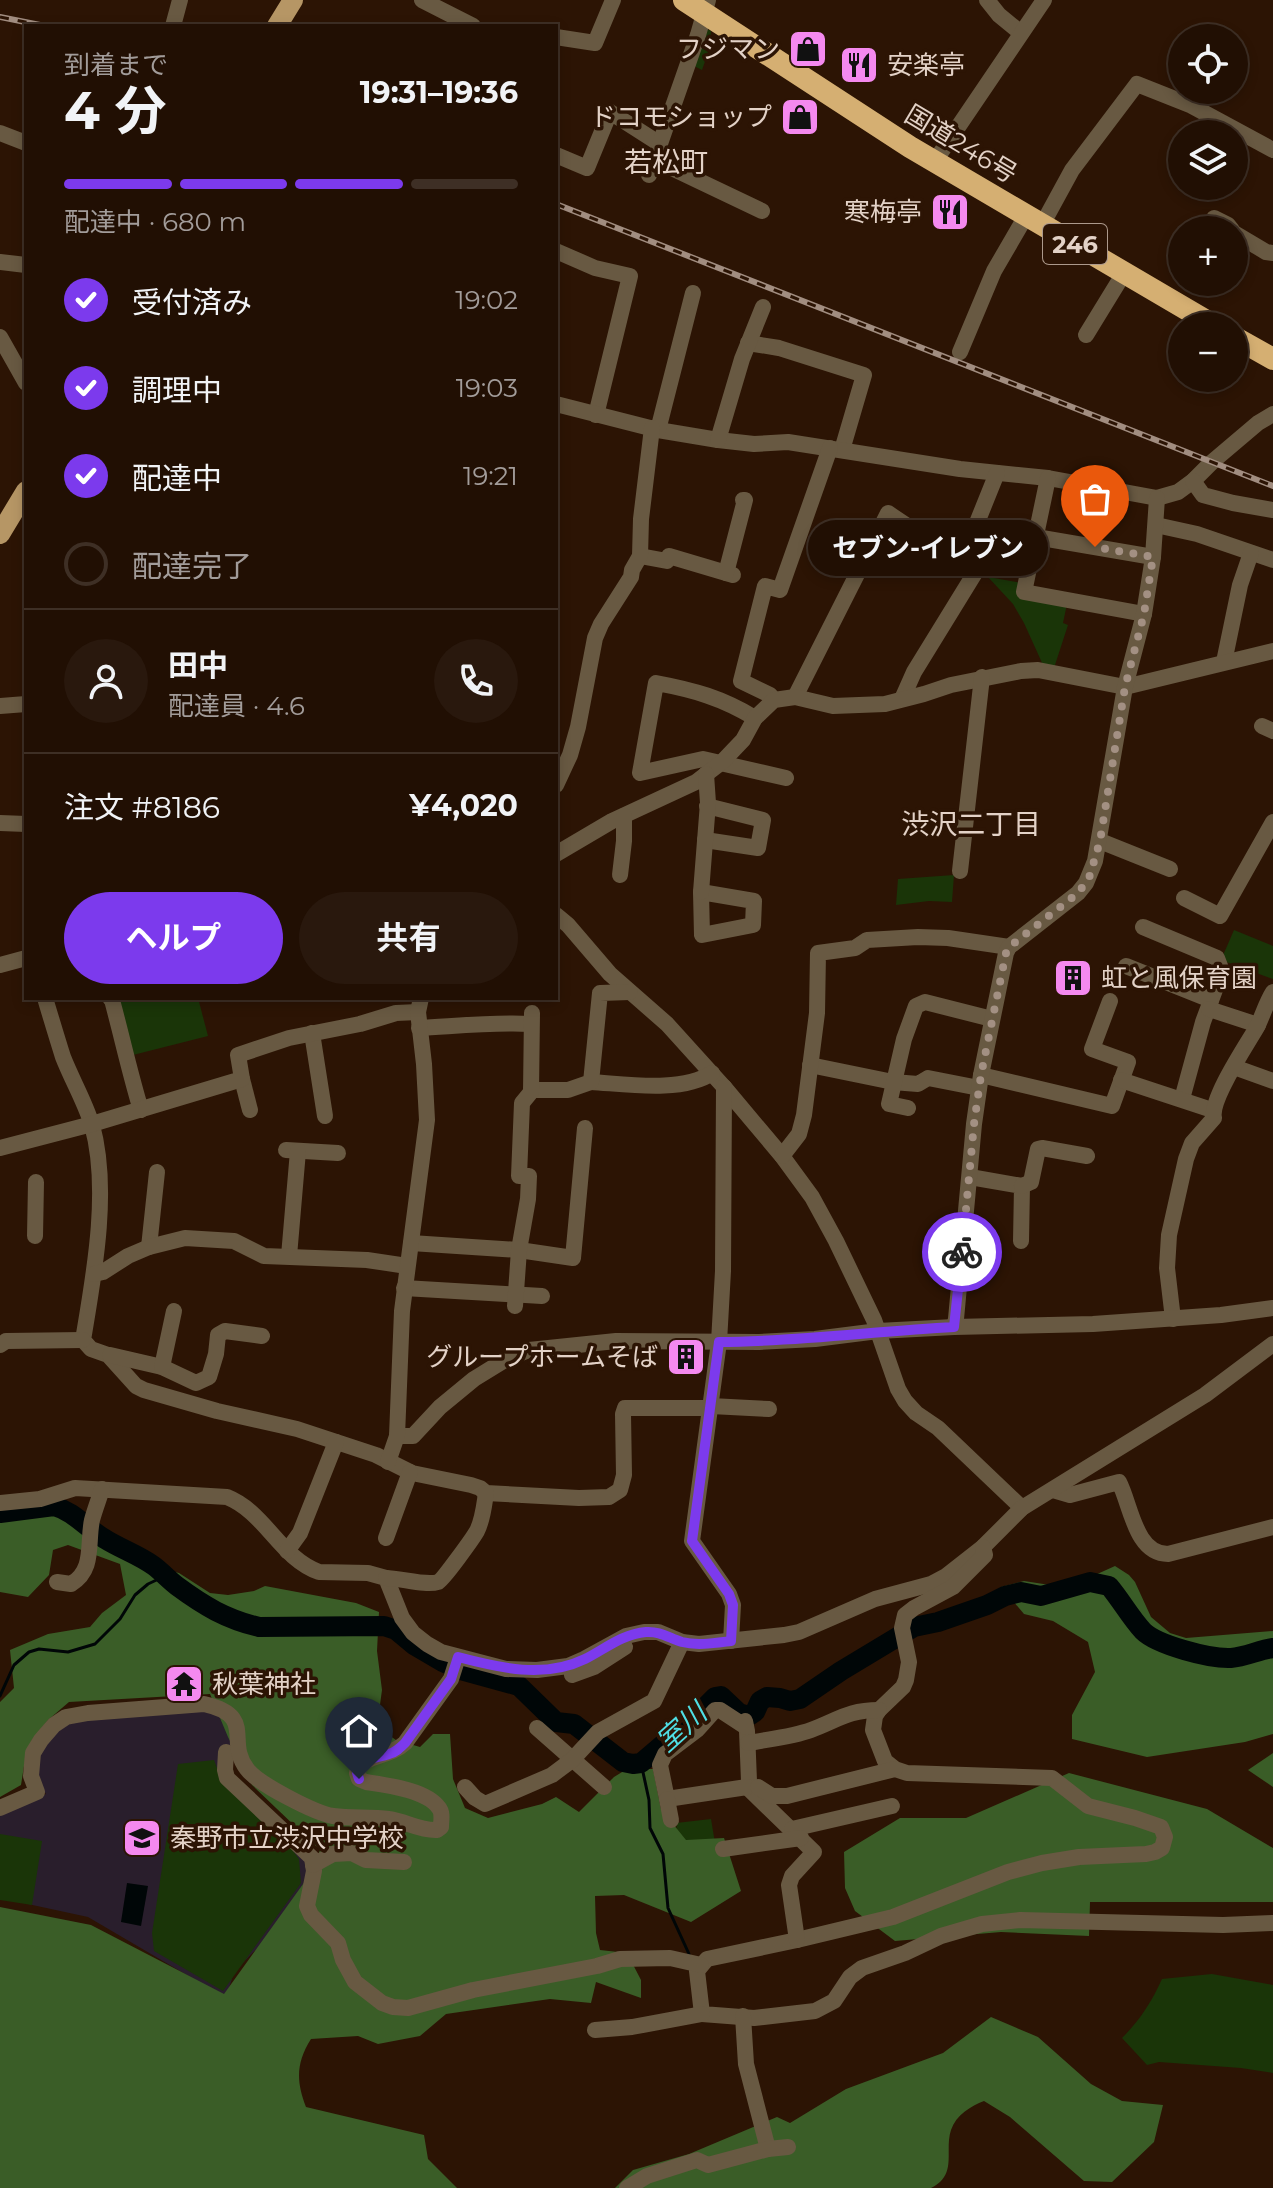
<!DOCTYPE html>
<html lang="ja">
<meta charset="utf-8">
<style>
body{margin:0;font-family:Montserrat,"Noto Sans JP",sans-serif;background:#29180d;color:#f1f3f6;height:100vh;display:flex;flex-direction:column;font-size:30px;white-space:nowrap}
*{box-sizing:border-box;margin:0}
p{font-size:26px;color:#a29c9a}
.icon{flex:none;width:44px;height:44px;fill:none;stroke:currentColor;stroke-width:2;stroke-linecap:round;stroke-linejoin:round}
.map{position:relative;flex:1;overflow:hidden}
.drawer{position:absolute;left:24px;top:24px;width:534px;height:976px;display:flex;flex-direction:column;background:#210f03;border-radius:0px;box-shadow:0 4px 12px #0003,0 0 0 2px #3e2f25}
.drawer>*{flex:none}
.buttons{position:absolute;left:1168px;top:24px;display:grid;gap:16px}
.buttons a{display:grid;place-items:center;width:80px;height:80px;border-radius:50%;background:#210f03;box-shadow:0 4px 12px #0003,0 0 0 2px #3e2f25;font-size:40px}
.pin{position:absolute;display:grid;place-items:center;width:68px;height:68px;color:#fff;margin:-82px -34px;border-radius:50% 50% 50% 0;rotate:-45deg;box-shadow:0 0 8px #0007}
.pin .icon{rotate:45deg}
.courier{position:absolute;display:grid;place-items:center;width:80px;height:80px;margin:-40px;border:6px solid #7c3aed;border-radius:50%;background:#fff;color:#222;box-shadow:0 2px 10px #0007}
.bubble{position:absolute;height:56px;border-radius:28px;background:#210f03;box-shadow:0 4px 12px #0003,0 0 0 2px #3e2f25;font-size:26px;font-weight:700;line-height:56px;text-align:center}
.headline em{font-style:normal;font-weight:700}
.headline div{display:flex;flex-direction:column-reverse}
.headline{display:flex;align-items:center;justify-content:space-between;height:136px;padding:0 40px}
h1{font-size:52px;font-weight:700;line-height:60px}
.bar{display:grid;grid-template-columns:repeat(4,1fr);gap:12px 8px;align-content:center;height:96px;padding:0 40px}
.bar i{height:10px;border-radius:6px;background:#3e2f25}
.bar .active{background:#7c3aed}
.bar p{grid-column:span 4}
.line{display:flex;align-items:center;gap:20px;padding:0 40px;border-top:2px solid #3e2f25}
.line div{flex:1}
.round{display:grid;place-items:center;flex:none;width:84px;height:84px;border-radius:42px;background:#29180d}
ol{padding:0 40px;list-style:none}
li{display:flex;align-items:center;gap:24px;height:88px}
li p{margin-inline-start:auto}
li .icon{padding:8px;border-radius:50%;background:#7c3aed;color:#fff;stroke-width:4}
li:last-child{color:#a29c9a}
li i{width:44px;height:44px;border:4px solid #3e2f25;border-radius:50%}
.button{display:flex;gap:16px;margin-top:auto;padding:16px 40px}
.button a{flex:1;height:92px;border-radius:48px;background:#7c3aed;color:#fff;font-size:32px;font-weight:700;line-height:92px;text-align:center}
.button a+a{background:#29180d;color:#f1f3f6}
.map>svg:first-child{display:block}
</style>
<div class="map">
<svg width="1273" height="2188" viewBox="0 0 1273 2188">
<rect width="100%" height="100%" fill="#2c1404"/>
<path fill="#291e2c" d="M210 1708 228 1717 236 1741 222 1773 310 1863 311 1876 292 1913 234 1972 226 1998 88 1917 0 1898V1813L46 1794 34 1776 36 1757 58 1727 76 1719Z"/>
<g fill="#1a3508">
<path d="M705 28 711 31 710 47 702 70 692 65Z"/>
<path d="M988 577 1022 583 1067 604 1063 623 1068 625 1054 668 1043 665 1024 623 1013 604Z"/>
<path d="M954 875 952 902 929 901 896 905 898 879Z"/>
<path d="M1234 930 1273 946V979L1221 960Z"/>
<path d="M117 998H198L208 1036 133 1055Z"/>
<path d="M214 1760 223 1784 291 1848 299 1859 301 1883 223 1991 154 1951 152 1933 178 1764Z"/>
<path d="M711 1819 718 1861 681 1866 676 1823Z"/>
<path d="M0 1834 42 1841 32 1905 0 1900Z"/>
<path d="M1212 1974 1273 1985V2073L1241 2068 1159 2062 1147 2065 1122 2038C1140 2020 1151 2003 1162 1979Z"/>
</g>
<g fill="#3a5d27">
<path d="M53 1515 67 1519 124 1559 179 1573 210 1593 228 1595 254 1591 265 1586 356 1603 379 1612 377 1651 382 1690 377 1727 396 1740 420 1747 433 1734H450L453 1779 465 1808 488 1818 542 1804 556 1797 579 1812 614 1777 627 1769H653L661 1809 686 1840 724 1838 741 1891 691 1922 624 1895 595 1896 596 1933 600 1950 627 1953 641 1980V1998L596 1982 591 2003 550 1999 446 2014 420 2036 378 2044 358 2036 311 2039C296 2063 296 2081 306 2107L424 2135 428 2159 457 2188H0V1907L91 1925 224 1994 311 1873 320 1850 252 1785 228 1737 210 1694 69 1702 48 1720 32 1740 24 1766 21 1785 0 1797V1702L14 1688 10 1650 48 1634 90 1627 102 1613 126 1595 120 1564 68 1545 53 1550 49 1575 28 1597 0 1592V1520Z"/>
<path d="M1115 1566 1129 1575 1135 1582 1151 1617 1170 1633 1186 1638 1273 1631V1734L1245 1742 1147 1757 1072 1739V1715L1095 1672 1088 1642 1053 1621 1024 1614 1001 1587 1024 1581 1050 1585 1095 1575Z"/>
<path d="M1273 1753V1787L1248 1770Z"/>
<path d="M1069 1773 1207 1809 1273 1848V1902H1090L1089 1936 1001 1932 895 1941 855 1911 845 1888 844 1852 900 1818H966Z"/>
<path d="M991 2017 1038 2037 1091 2084 1122 2101 1163 2105 1154 2142 1112 2182 1084 2181 1010 2117 984 2101C971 2106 956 2115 951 2130 944 2151 958 2175 931 2188H615L633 2170 689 2154 777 2117 790 2123 846 2089 943 2053Z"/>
</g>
<path fill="#000607" d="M127 1883 148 1886 141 1926 121 1922Z"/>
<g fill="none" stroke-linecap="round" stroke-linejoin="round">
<g stroke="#000607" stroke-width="3">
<path d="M0 1696 14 1665 29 1652 39 1649 68 1652 95 1644 120 1619 135 1595 148 1584 165 1576"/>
<path d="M641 1763 649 1800 650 1828 663 1854 668 1908 689 1954"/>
</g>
<path stroke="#000607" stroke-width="20" d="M0 1513 54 1506C75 1512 86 1528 105 1539 121 1549 139 1555 154 1566 162 1572 169 1580 177 1586 204 1606 226 1619 259 1627L384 1626 396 1630 414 1645 443 1662 461 1670 519 1686 556 1722 574 1724 623 1762 633 1764 641 1763 696 1716 715 1697 721 1696 739 1713 749 1716 755 1712 760 1701 767 1697 780 1698 790 1701 800 1699 841 1671 914 1627 938 1622 987 1605 1005 1596 1021 1592 1041 1596 1090 1582 1109 1586C1121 1600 1130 1617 1143 1631 1157 1645 1210 1659 1231 1658 1245 1657 1259 1650 1273 1648"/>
<g stroke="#685942" stroke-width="16">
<path d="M422 0 473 26"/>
<path d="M987 0 999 15 1021 33"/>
<path d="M173 26 180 0"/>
<path d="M556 37 595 43 613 0"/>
<path d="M0 133 26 143"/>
<path d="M556 155 587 168 610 112 660 144"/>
<path d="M655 160 762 211"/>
<path d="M935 161 1044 0"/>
<path d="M649 175 698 35 708 0"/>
<path d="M1214 218 1228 225 1232 230"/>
<path d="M1042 225 1072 170 1137 84 1190 105 1273 150"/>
<path d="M1234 233 1266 252 1273 253"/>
<path d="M556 251 595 268 630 276 596 415"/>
<path d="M0 262 26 265"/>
<path d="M1086 335 1124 273"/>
<path d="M0 337 26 383"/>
<path d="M748 343 779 348 864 375 842 450"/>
<path d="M960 352 994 271 1026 216"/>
<path d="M556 404 658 430 718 440 754 444 788 442 960 469 1048 478 1157 498 1178 492 1193 481 1212 462 1258 423 1273 414"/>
<path d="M658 430 693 293"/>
<path d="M718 440 742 359 763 307"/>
<path d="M1048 478 1024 592 1144 614"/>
<path d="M1193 481 1203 495 1233 503 1273 510"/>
<path d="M1156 525 1197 534 1273 560"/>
<path d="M1036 537 1153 557"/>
<path d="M964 555 997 473"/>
<path d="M640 556 667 561 669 556 733 575"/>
<path d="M726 573 745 500H743"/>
<path d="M1224 662 1240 585 1251 553"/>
<path d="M795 697 888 513 946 552 948 547 956 549 978 568 914 672 902 699"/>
<path d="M774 700 770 695 741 681 765 586 780 590 830 448"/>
<path d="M0 706 26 704"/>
<path d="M755 718C722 698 694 690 656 683L640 773 703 759 786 778"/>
<path d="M1262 726 1273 731"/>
<path d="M556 785 570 755 578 727 595 638 601 624 631 577 632 570 640 556 641 519 652 428"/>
<path d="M0 823 26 824"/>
<path d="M705 840 758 848 763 820 707 806"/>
<path d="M1100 841 1170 869"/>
<path d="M556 854 612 821 696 782 722 762 743 740 755 718 774 700 795 697 833 706 885 704 924 694 951 685 1021 671 1038 670 1125 687 1273 651"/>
<path d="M960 871 982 677"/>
<path d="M620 875 624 841V816"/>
<path d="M701 892 754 901 753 925 702 935Z"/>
<path d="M701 892 708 803 706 774"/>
<path d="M1184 898 1220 916 1273 822"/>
<path d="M556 915 568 925 610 974 667 1024 724 1087 782 1156 812 1197 836 1241 874 1320 898 1389 905 1401 916 1413 938 1428 1022 1508"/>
<path d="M1143 927 1217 958 1222 971 1203 1022 1182 1099"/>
<path d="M0 965 26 958"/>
<path d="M1126 966 1211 1000"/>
<path d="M45 998C51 1018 57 1038 63 1057 72 1080 85 1102 92 1125 110 1189 94 1275 83 1340L91 1349 108 1355 136 1386 144 1390 217 1411 297 1429 376 1455 412 1473 471 1485 480 1488 486 1493 579 1498 609 1497 620 1490 624 1475 623 1414 625 1408H710"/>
<path d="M110 998 112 1000C122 1037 130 1074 141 1110"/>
<path d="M1209 1009 1258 1025"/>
<path d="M419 1028C457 1026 494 1022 531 1024"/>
<path d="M312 1033 325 1116"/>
<path d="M810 1065 893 1082 918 1084 928 1078 979 1088"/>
<path d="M1234 1067 1273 1081"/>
<path d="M981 1075 1112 1106 1128 1062 1092 1049 1110 1001"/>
<path d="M242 1079 250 1110"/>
<path d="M1121 1080 1212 1110"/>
<path d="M591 1082C626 1084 682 1093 712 1073"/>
<path d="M724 1087 723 1271 719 1342 692 1541 729 1594 733 1605 731 1641"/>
<path d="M531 1090H568L591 1082 600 993 630 992"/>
<path d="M908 1108 889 1104 904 1039 916 1006 925 1002 992 1019"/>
<path d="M0 1148 92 1124 242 1079 238 1055 289 1038 360 1024 396 1013 418 1012"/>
<path d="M286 1150 338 1153"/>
<path d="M782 1156 799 1134 804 1115 817 1013 818 953 855 948 867 940 918 937 948 938 1009 947"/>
<path d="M970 1177 1022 1186 1021 1241"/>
<path d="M1022 1186 1031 1182 1038 1149 1042 1148 1087 1156"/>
<path d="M35 1236 36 1182"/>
<path d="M411 1243 519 1250 573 1258 585 1128"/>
<path d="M149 1247 157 1172"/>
<path d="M289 1256 298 1151"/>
<path d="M94 1274 103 1272 128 1256 149 1247 185 1238 234 1241 264 1256 367 1260 407 1266"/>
<path d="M404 1288 542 1296"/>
<path d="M515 1306 519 1250 528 1199 529 1176H519L522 1103 531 1092 532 1013"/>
<path d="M1173 1319 1167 1268 1169 1235 1186 1159 1192 1143 1214 1118C1210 1099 1246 1046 1257 1027 1263 1015 1266 1003 1273 992"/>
<path d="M954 1327 956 1319 974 1124 981 1075 1006 953 1009 947 1078 893 1086 883 1095 861 1125 687 1144 614 1153 557 1157 498"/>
<path d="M0 1345 6 1341 83 1340"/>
<path d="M110 1355 162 1367 196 1383 209 1377 216 1354 218 1335 225 1331 262 1336"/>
<path d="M162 1367 174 1311"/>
<path d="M711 1406 769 1409"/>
<path d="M397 1436H413L440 1407 474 1379 508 1358 529 1350 616 1341 759 1342 815 1339 878 1331 954 1327 1093 1324 1221 1315 1273 1308"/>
<path d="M388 1462 397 1436 402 1311 427 1120 424 1064 418 1012 421 998"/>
<path d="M1053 1490 1070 1495 1119 1482C1131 1505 1135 1554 1168 1554L1273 1527"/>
<path d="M0 1503 40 1499 75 1488 227 1497C265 1512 280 1558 319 1572L368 1573 386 1578 402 1618 413 1633 427 1644 441 1652 506 1669 537 1670 568 1666 584 1659 626 1636 644 1632H658L682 1642 699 1644 784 1635 799 1632 875 1599 931 1584 946 1576 983 1547 1022 1508 1205 1395 1273 1344"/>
<path d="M386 1538 410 1472"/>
<path d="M983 1547 985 1555 953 1587 914 1608 905 1615 902 1628 909 1662 906 1680 903 1687 879 1710 875 1716 873 1730 885 1761 895 1769 907 1773 1052 1778 1088 1806 1135 1818 1161 1827 1165 1837 1162 1848 1155 1852 1146 1854 1079 1857 1042 1863 1008 1872 893 1917 797 1940 707 1959 697 1971 702 2014 754 2018 815 2011 834 2001 850 1977 862 1968 905 1953 941 1936 982 1924 1020 1920 1223 1925 1273 1923"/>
<path d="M287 1551 300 1533 336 1442"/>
<path d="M386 1578C400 1578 426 1586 438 1582 443 1580 473 1538 477 1531 483 1519 484 1506 486 1493"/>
<path d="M57 1582 71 1584C95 1570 87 1543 92 1520 95 1509 99 1499 102 1489"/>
<path d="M572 1675 594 1667 625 1647"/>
<path d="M745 1721 747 1731 749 1781 747 1787 814 1852 792 1876 789 1885 797 1940"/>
<path d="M746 1727 720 1710H715L698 1729 665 1754 660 1765 667 1799 747 1787"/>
<path d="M537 1728 604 1787"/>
<path d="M748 1743C769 1739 792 1737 811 1730 838 1720 848 1710 879 1710"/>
<path d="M226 1752 225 1770 227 1778 312 1858 314 1871 307 1906 311 1915 338 1943 343 1960 355 1982 382 2003 393 2007 408 2008 473 1990 597 1966 620 1959 670 1958 701 1965"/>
<path d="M465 1787 475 1798 485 1804 552 1775 572 1760 598 1732 654 1701 682 1642"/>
<path d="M758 1787 772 1796H787L895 1769"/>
<path d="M667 1799 671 1820"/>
<path d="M0 1808 37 1792 31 1776 33 1753 41 1740 54 1725 66 1717 88 1713 204 1704C257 1716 225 1741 247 1769 258 1784 315 1813 333 1816 352 1819 371 1816 389 1819 405 1821 420 1831 437 1830L441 1827C441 1821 443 1813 439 1808 427 1790 386 1785 366 1782L359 1779 357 1773C362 1753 388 1759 405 1743L451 1679 458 1657"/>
<path d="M792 1829 892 1806"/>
<path d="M723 1849 801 1838"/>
<path d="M313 1865 333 1854 352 1853 366 1860 404 1862"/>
<path d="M743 2016 746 2064 768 2149"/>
<path d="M595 2030 632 2027 702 2014"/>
<path d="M627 2188 647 2176 697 2160 708 2165 768 2149 788 2147"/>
</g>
<g stroke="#b69665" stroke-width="20">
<path d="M277 26 293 0"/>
<path d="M0 534 26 491"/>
</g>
<g stroke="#d5af72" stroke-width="22">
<path d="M684 0 910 147 1215 326"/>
<path d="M1234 337 1273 359"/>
</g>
<g stroke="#a18d80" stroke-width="6">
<g id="rail">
<path d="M0 17 45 26"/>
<path d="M556 204 1273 486"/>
</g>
</g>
<use href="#rail" stroke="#2c1404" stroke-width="3" stroke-dasharray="9" stroke-linecap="butt"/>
</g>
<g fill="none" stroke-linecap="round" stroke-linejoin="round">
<path stroke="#a39083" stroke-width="8" stroke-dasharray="0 14.4" d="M962 1252 974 1124 981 1075 1006 953 1009 947 1078 893 1089 878 1100 841 1125 687 1144 614 1153 557 1095 547"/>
<path stroke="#7c3aed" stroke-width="10" d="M359 1779 357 1773C361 1757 375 1759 389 1754 396 1752 400 1748 405 1743L451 1679 458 1657C500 1668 544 1679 585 1659 605 1649 622 1634 646 1632 660 1631 669 1638 682 1642 697 1646 715 1643 731 1641L733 1605 729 1594 692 1541 719 1342C798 1342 875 1331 954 1327L962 1252"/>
</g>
<defs>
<g id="shop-square" transform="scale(2)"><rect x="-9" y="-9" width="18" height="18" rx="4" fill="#f489ef" stroke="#2c1404"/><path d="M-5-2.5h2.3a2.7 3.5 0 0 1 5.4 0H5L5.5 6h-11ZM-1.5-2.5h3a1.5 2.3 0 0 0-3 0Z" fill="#111"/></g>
<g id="restaurant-square" transform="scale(2)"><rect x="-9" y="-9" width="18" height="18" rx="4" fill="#f489ef" stroke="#2c1404"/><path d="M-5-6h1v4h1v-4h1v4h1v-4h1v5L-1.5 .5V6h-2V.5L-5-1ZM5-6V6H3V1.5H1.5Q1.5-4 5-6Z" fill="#111"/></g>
<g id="building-square" transform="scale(2)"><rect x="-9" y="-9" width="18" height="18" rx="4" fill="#f489ef" stroke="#2c1404"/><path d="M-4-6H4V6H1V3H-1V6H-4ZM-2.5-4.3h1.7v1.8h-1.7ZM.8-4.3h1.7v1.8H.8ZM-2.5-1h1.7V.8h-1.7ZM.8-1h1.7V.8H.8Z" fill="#111"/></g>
<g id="temple-square" transform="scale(2)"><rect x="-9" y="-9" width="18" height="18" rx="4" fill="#f489ef" stroke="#2c1404"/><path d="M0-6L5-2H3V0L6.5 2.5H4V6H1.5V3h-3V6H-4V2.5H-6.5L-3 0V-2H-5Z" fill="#111"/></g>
<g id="school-square" transform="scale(2)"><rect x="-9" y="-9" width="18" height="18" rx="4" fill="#f489ef" stroke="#2c1404"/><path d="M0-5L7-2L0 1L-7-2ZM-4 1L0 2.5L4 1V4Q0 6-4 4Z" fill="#111"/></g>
</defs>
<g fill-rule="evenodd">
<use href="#shop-square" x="808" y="49"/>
<use href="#restaurant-square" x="859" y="65"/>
<use href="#shop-square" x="800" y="117"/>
<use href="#restaurant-square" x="950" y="212"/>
<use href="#building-square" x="1073" y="978"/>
<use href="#building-square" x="686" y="1357"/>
<use href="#temple-square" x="184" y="1684"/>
<use href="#school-square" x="142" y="1838"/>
</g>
<g text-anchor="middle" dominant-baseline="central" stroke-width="7" stroke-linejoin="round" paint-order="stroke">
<rect fill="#2c1404" stroke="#ac998c" stroke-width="2" x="1043" y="224" width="64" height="40" rx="6"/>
<g font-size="24" font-weight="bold" fill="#e3d2c7">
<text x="1075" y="244">246</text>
</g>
<g font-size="26" fill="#e3d2c7" stroke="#2c1404" text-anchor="end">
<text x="780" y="49">フジマン</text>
<text x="887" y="65" text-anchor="start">安楽亭</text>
<text x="772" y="117">ドコモショップ</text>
<text x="922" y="212">寒梅亭</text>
<text x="1101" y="978" text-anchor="start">虹と風保育園</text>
<text x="658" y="1357">グループホームそば</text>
<text x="212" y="1684" text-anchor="start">秋葉神社</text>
<text x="170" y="1838" text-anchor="start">秦野市立渋沢中学校</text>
</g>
<g font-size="26" fill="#e3d2c7" stroke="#2c1404">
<text transform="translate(961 144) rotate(31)">国道246号</text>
</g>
<g font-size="28" fill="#e3d2c7" stroke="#2c1404">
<text x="666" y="162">若松町</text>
<text x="971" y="824">渋沢二丁目</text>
</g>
<g font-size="28" font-style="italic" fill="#4fdee4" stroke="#2c1404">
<text transform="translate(681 1727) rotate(-42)">室川</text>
</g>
</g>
</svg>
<div class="buttons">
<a><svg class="icon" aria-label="locate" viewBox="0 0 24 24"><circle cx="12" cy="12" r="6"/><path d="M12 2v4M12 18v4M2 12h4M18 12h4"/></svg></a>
<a><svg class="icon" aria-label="layers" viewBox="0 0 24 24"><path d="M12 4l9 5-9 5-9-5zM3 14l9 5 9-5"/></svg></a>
<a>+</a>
<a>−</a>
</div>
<div class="pin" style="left:1095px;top:547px;background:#ea580c"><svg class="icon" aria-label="bag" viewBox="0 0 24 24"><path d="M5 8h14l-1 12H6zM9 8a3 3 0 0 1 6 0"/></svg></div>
<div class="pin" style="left:359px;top:1779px;background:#1f2937"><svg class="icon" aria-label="home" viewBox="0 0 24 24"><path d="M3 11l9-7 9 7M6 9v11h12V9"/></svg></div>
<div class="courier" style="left:962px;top:1252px"><svg class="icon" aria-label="bike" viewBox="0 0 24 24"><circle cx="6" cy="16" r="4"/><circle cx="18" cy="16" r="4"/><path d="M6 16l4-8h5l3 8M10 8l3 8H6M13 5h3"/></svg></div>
<div class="bubble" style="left:808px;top:520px;width:240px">セブン-イレブン</div>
<section class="drawer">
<div class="headline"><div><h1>4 分</h1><p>到着まで</p></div><em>19:31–19:36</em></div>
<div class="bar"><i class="active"></i><i class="active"></i><i class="active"></i><i></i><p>配達中 · 680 m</p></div>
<ol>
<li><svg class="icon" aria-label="check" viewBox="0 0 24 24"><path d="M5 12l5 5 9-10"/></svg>受付済み<p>19:02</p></li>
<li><svg class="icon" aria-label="check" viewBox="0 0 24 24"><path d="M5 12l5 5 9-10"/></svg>調理中<p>19:03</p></li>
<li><svg class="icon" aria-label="check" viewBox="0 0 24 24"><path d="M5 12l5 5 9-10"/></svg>配達中<p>19:21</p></li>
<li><i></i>配達完了</li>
</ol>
<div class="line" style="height:144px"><a class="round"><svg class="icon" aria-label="person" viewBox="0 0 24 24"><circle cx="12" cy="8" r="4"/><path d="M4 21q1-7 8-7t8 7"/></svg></a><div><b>田中</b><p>配達員 · 4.6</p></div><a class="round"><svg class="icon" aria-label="phone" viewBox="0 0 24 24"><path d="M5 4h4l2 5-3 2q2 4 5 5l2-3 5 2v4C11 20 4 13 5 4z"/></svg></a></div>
<div class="line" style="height:104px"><div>注文 #8186</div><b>¥4,020</b></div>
<div class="button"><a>ヘルプ</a><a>共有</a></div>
</section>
</div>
